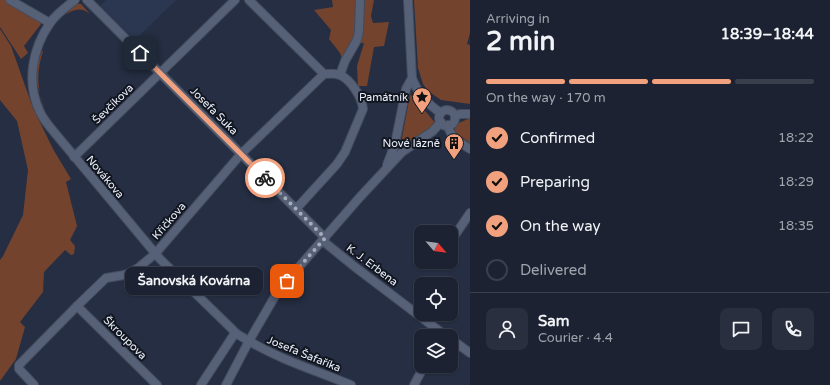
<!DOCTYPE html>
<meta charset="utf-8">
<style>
body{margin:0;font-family:"Varela Round",sans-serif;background:#292f3e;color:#f1f3f6;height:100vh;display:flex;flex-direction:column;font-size:15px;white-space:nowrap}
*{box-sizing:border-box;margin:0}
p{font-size:13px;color:#a0a4ac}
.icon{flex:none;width:22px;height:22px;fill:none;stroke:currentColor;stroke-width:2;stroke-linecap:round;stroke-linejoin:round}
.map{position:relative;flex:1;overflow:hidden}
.side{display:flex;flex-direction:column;background:#1c2232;width:360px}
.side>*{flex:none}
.needle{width:26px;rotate:118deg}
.fabs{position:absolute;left:414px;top:225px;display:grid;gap:8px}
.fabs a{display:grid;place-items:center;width:44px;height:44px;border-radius:8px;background:#1c2232;box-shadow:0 1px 3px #0004,0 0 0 1px #3a3f4d;font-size:20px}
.pin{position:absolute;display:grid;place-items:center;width:34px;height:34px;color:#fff;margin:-17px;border-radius:8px;box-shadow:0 2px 6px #0006}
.courier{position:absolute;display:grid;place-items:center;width:40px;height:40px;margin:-20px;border:3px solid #f2a17e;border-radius:50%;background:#fff;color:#222;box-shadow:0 1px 5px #0007}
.bubble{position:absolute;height:28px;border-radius:8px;background:#1c2232;box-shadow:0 1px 3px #0004,0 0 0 1px #3a3f4d;font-size:13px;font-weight:700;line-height:28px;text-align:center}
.headline em{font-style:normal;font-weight:700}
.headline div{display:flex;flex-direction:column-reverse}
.headline{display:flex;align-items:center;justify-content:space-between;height:68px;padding:0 16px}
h1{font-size:26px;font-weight:700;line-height:30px}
.bar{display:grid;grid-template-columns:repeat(4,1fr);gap:6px 4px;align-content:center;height:48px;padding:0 16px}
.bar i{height:5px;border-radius:3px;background:#3a3f4d}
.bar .active{background:#f2a17e}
.bar p{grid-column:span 4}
.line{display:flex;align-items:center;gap:10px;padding:0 16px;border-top:1px solid #3a3f4d}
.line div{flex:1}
.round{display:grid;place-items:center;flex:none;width:42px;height:42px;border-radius:8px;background:#292f3e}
ol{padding:0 16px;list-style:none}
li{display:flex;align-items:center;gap:12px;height:44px}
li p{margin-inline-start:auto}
li .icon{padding:4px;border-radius:50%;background:#f2a17e;color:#111;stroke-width:4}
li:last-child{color:#a0a4ac}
li i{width:22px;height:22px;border:2px solid #3a3f4d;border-radius:50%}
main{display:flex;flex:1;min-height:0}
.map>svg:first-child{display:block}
</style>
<main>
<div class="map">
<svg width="470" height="385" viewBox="0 0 470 385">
<rect width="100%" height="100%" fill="#252e42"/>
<path fill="#2b3751" d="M106 0H176L135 40 100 6Z"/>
<g fill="#74432e">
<path d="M0 0H5L39 19 41 24 24 46 28 53 21 59 0 27Z"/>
<path d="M332 0H374L371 16 373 23 389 22 384 46 374 47 367 86H358L357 66 364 43H353L343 62 340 53 329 39 331 30 314 10 333 7Z"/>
<path d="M414 0H470V33L467 44 470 45V104L441 100 428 91 423 84 418 68Z"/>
<path d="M76 4H81L90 14C81 7 74 9 65 15Z"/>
<path d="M0 29 11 46 33 108 53 149 71 179 66 182 77 226 70 240 75 246 74 254 71 255 65 250 44 272 43 292 20 322 25 327 16 359 0 381V260L3 256 23 215 28 170 17 121 0 100Z"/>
<path d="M42 51H43C36 74 37 87 45 109L35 77V70Z"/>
<path d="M410 95 413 96 436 124 404 145H402L401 143Z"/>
<path d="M470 118V143L455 132V127L459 123Z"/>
</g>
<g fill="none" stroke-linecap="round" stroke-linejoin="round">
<g stroke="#434b5c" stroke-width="10">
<g id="minor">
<path d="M10 0 50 23"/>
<path d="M75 0C66 7 56 14 50 23 32 49 26 83 40 112 43 119 49 126 54 132L160 259 232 329C236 335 243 337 249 341 281 360 317 371 351 385"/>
<path d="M87 0 325 238"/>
<path d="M249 0 324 74"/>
<path d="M408 0 412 78C418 94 427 104 441 113"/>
<path d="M340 75 345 61 357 40 359 31 360 0"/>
<circle cx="447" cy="118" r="8"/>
<path d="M455 116 460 114H470"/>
<path d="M448 125C450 138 460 142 470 149"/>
<path d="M74 157 235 0"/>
<path d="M387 165 395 144 406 89 412 78"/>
<path d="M296 209 337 164 345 152 363 109C362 97 351 80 340 75 335 73 329 74 324 74"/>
<path d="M323 241 355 267 446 336"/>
<path d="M451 241 470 213"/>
<path d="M77 306 157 385"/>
<path d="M451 339 470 353"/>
<path d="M34 385 19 369V365L77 306 106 278 124 275 131 272 138 268 155 254 241 154 324 74"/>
<path d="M201 385 235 333"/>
<path d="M226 385 249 341 278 291 360 197 402 152 433 131 441 122"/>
<path d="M414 385 424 366"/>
</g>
</g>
<use href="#minor" stroke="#566077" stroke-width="8"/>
</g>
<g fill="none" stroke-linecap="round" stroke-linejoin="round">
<path stroke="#a6adbd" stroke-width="4" stroke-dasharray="0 7.2" d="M265 178 325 238 287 281"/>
<path stroke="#f2a17e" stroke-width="5" d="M140 53 265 178"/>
</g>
<defs>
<g id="sight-pin" transform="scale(1)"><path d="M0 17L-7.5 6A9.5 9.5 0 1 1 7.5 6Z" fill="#f2a17e" stroke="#12161f"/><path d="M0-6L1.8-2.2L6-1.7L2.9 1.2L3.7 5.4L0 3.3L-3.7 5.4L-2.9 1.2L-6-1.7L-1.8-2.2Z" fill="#111"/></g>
<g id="building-pin" transform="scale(1)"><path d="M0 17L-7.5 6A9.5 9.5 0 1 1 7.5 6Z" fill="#f2a17e" stroke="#12161f"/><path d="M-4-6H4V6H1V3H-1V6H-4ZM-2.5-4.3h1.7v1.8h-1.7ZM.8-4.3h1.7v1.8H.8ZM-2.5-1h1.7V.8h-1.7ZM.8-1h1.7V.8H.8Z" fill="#111"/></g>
</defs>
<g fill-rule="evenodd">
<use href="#sight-pin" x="422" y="97"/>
<use href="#building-pin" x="454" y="143"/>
</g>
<g text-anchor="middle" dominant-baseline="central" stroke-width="4" stroke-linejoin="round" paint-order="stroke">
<g font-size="11" fill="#ebf1ff" stroke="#12161f" text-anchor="end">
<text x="408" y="97">Památník</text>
<text x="440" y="143">Nové lázně</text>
</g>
<g font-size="11" fill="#ebf1ff" stroke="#12161f">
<text transform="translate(113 104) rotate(-44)">Ševčíkova</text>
<text transform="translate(214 111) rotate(45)">Josefa Suka</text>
<text transform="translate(105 177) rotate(50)">Novákova</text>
<text transform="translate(169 221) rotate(-49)">Křičkova</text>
<text transform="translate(372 265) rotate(37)">K. J. Erbena</text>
<text transform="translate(125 338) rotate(45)">Škroupova</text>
<text transform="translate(304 354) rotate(22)">Josefa Šafaříka</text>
</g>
</g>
</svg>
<div class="fabs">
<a><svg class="needle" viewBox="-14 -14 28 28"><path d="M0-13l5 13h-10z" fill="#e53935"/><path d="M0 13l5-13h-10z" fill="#a0a4ac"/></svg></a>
<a><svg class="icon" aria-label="locate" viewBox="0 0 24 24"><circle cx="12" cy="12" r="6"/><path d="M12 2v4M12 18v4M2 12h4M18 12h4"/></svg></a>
<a><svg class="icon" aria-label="layers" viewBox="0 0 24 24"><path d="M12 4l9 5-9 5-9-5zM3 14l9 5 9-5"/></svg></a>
</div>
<div class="pin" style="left:287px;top:281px;background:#ea580c"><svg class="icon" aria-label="bag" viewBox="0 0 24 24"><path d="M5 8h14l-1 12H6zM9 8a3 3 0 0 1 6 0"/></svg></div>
<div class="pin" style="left:140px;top:53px;background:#1f2937"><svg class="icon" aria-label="home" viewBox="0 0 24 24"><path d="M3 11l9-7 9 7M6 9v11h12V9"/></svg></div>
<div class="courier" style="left:265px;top:178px"><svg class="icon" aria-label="bike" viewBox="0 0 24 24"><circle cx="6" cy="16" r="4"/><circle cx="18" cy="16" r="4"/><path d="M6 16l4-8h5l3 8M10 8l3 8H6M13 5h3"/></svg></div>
<div class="bubble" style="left:125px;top:267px;width:138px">Šanovská Kovárna</div>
</div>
<section class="side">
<div class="headline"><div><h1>2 min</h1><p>Arriving in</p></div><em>18:39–18:44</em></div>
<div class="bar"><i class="active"></i><i class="active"></i><i class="active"></i><i></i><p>On the way · 170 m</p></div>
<ol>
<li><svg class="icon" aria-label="check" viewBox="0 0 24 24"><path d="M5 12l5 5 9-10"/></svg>Confirmed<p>18:22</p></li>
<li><svg class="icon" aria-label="check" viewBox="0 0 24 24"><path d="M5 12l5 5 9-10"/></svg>Preparing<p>18:29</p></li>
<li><svg class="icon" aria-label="check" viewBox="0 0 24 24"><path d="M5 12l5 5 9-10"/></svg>On the way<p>18:35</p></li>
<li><i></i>Delivered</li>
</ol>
<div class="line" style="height:72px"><a class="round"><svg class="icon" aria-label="person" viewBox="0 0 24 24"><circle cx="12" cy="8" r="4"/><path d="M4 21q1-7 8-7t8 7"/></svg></a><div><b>Sam</b><p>Courier · 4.4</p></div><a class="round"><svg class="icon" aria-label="chat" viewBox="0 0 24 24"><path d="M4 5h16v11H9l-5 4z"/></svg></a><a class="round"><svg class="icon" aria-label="phone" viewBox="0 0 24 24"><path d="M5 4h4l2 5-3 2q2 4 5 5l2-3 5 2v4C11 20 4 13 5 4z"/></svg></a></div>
</section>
</main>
